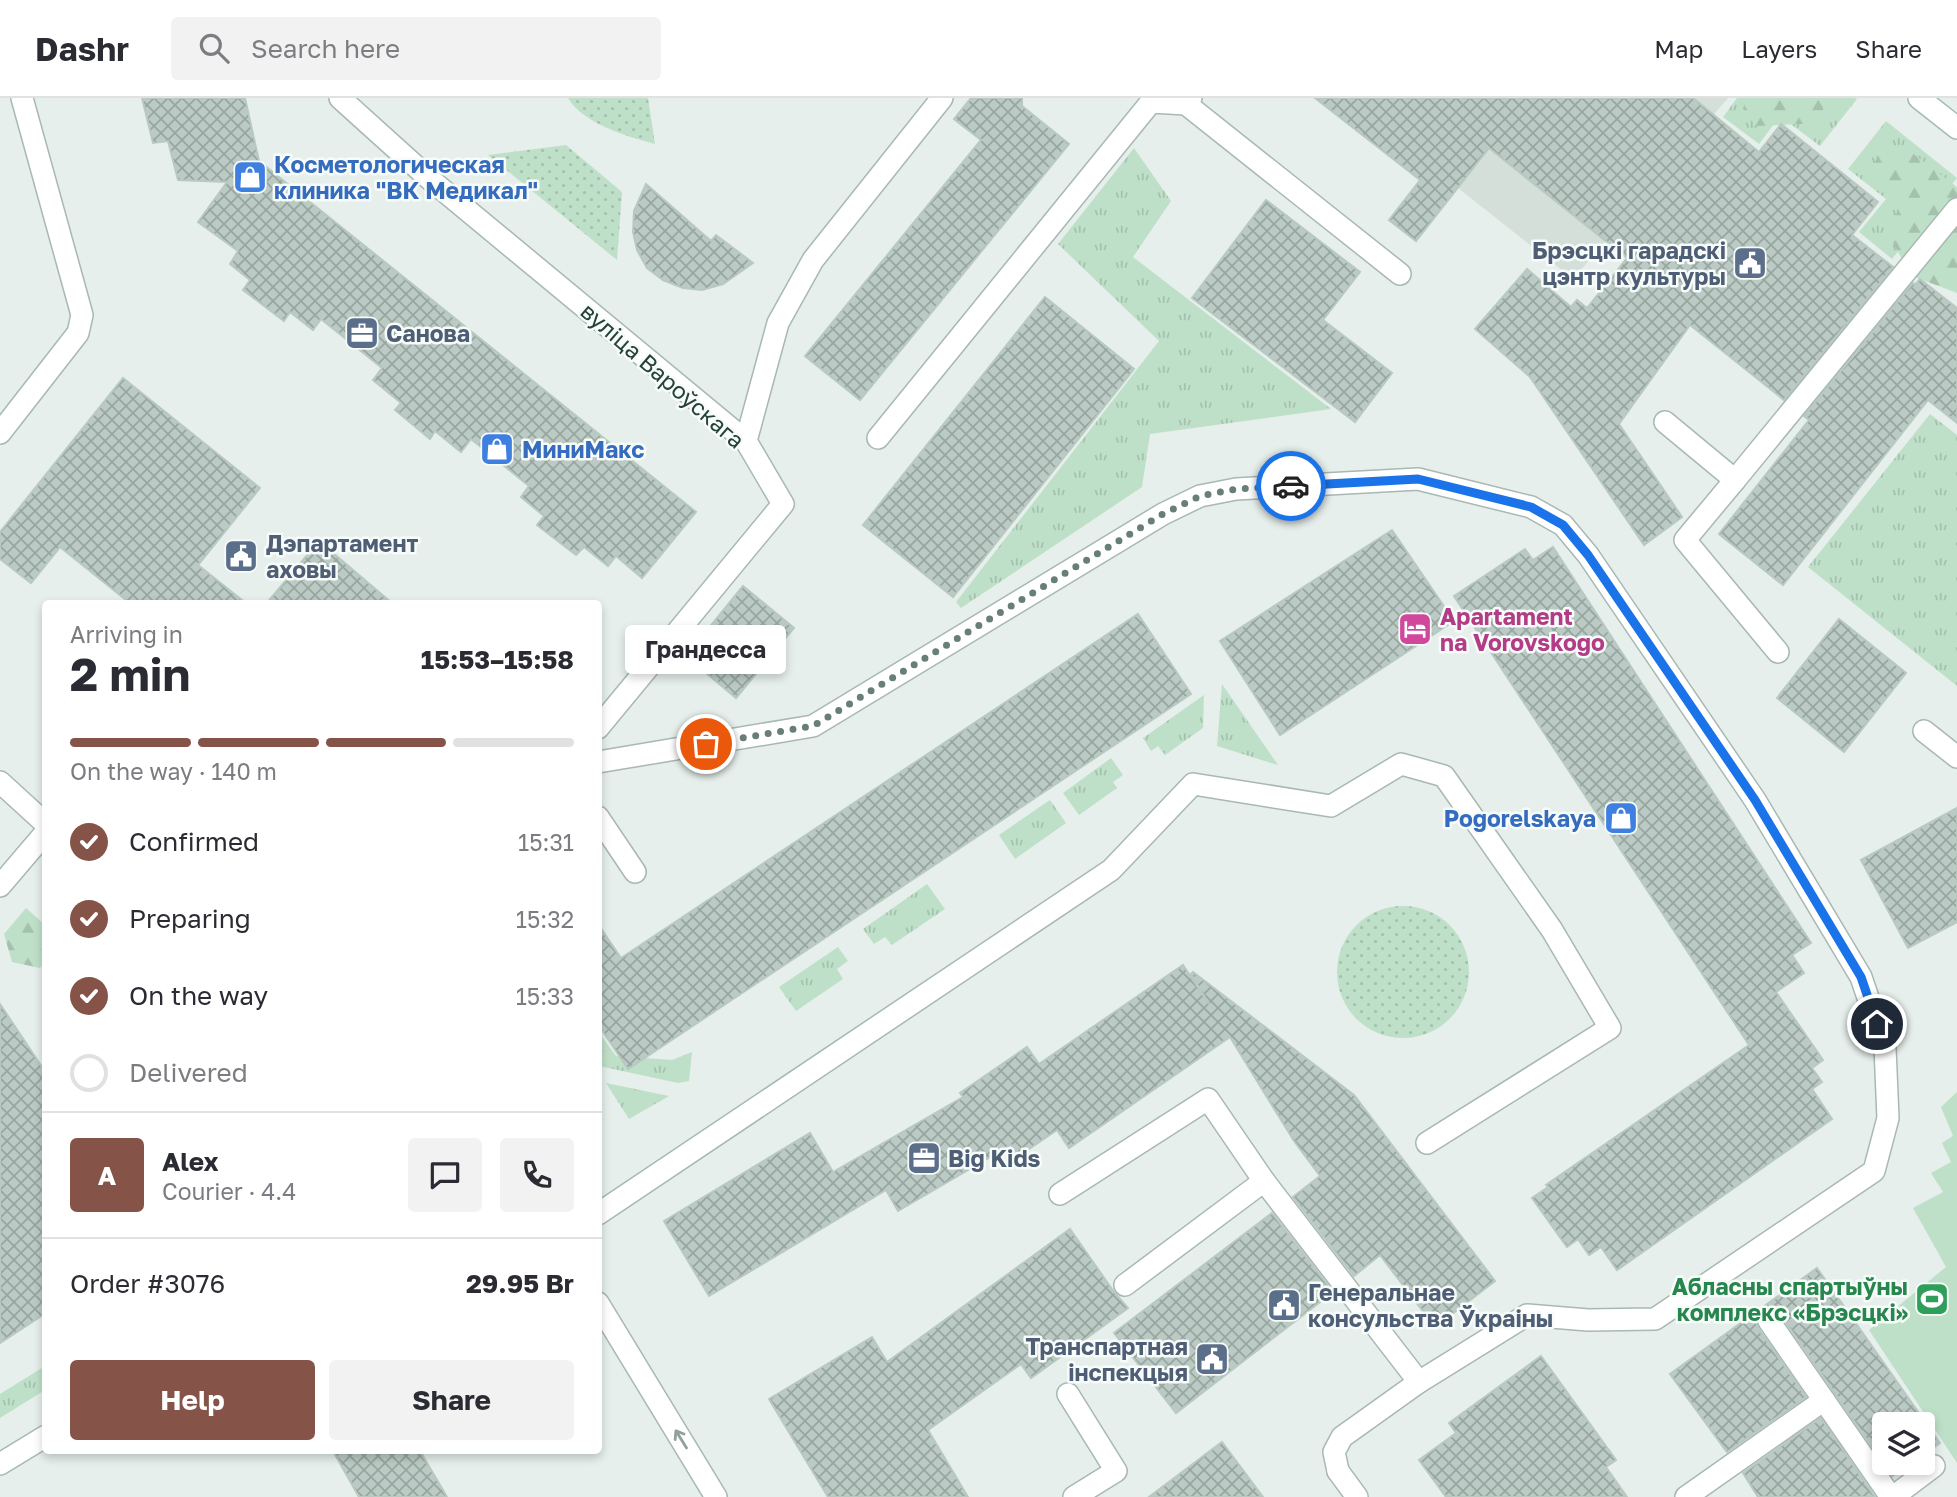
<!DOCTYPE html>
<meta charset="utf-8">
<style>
body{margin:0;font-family:"Golos Text",sans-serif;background:#f2f2f3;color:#2b2b33;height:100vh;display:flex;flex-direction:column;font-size:26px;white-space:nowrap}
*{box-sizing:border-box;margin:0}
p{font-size:23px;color:#7c7c81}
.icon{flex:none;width:38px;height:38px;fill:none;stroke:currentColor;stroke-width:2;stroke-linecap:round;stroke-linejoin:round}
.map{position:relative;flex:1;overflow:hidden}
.drawer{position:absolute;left:42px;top:502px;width:560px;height:854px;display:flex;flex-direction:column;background:#fff;border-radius:7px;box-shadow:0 4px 10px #0003}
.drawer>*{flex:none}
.buttons{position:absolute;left:1872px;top:1314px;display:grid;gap:14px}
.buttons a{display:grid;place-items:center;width:63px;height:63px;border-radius:7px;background:#fff;box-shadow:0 4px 10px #0003;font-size:35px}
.pin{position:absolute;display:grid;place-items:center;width:60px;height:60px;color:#fff;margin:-30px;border:4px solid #fff;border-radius:50%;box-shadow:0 2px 7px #0007}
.courier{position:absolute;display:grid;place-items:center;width:70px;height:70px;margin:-35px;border:5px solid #1a73e8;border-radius:50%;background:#fff;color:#222;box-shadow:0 2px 9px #0007}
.bubble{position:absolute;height:49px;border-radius:7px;background:#fff;box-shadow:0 4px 10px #0003;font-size:23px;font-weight:700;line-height:49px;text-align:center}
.head em{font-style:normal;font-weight:700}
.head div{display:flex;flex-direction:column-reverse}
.head{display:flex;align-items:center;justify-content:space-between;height:119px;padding:0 28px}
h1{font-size:46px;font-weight:700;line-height:52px}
.bar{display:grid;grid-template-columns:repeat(4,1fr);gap:10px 7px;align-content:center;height:84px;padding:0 28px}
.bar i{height:9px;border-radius:5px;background:#e1e1e2}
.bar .active{background:#855347}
.bar p{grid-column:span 4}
.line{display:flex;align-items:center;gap:18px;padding:0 28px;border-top:2px solid #e1e1e2}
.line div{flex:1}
.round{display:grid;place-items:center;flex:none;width:74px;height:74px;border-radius:7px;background:#f2f2f3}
ol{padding:0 28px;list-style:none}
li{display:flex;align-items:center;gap:21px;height:77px}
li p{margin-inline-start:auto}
li .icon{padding:7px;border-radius:50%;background:#855347;color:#fff;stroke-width:4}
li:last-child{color:#7c7c81}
li i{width:38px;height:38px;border:4px solid #e1e1e2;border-radius:50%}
.action{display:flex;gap:14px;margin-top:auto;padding:14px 28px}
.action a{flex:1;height:80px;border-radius:7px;background:#855347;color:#fff;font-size:28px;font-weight:700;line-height:80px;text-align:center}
.action a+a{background:#f2f2f3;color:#2b2b33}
header{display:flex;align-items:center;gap:42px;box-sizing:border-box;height:98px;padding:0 35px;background:#fff;border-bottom:2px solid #e1e1e2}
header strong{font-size:33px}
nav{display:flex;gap:38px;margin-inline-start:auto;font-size:24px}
.search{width:490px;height:63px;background:#f2f2f3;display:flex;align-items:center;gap:18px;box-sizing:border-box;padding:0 24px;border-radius:7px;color:#7c7c81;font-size:26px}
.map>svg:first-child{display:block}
</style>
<header>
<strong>Dashr</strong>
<div class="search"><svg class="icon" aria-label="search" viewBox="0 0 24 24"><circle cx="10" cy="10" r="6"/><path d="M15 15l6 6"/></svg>Search here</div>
<nav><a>Map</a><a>Layers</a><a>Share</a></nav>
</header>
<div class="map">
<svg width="1957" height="1399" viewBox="0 0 1957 1399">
<defs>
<pattern id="grass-tufts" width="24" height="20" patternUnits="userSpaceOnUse" patternTransform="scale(1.75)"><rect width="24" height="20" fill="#bfe0c8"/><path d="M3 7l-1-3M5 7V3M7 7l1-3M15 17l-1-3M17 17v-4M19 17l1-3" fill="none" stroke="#a4c1ad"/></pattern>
<pattern id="forest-firs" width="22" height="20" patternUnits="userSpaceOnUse" patternTransform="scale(1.75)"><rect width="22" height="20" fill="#bfe0c8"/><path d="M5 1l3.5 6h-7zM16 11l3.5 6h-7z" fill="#a4c1ad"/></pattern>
<pattern id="park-dots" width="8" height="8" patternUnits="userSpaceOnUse" patternTransform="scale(1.75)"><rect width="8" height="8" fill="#bfe0c8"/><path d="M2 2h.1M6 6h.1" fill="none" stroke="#a4c1ad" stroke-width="1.8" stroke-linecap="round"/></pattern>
<pattern id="building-cross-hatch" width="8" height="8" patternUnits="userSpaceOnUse" patternTransform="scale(1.75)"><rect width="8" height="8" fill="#bbcac4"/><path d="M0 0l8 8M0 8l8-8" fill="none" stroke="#98a6a0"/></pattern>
</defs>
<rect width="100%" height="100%" fill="#e6efeb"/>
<path fill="#d4dfda" d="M1378 0H1728L1573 181 1458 90Z"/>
<g fill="url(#grass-tufts)">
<path d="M1737 0H1855L1857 1 1820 48 1780 18 1759 46 1723 19Z"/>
<path d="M1886 23 1957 80 1892 161 1859 134 1886 101 1848 71Z"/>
<path d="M1134 50 1171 103 1133 159 1331 311 1150 336 1142 389 961 510 956 504 1159 243 1058 146Z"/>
<path d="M1930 316 1957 337V588L1808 469Z"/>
<path d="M1222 586 1278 667 1217 648Z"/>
<path d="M1204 597 1203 630 1165 657 1158 648 1151 653 1143 640Z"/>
<path d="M1111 660 1123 677 1113 684 1117 690 1079 717 1063 695Z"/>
<path d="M1050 702 1066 725 1015 761 999 737Z"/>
<path d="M927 786 945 811 892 847 885 839 874 846 863 831Z"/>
<path d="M838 849 848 863 837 871 843 881 796 913 779 889Z"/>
<path d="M598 933 616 958 672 962 692 954 689 983 678 985 599 968Z"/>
<path d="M606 985 669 998 629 1021Z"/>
<path d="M45 1268V1292L0 1320V1296Z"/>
</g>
<g fill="url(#forest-firs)">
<path d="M1746 0H1825L1821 25 1756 28 1743 11Z"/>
<path d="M1880 53 1911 54 1957 89V195L1912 178 1890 140 1901 98 1871 73Z"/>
<path d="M26 810 45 827V864L40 870 12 864 4 836Z"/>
</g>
<g fill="url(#park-dots)">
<path d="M568 0H648L655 46C628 39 582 25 568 0Z"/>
<path d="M566 47 622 94 617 162 488 57Z"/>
<circle cx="1403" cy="874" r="66"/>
</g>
<path fill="#bfe0c8" d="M1957 994V1365L1869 1232 1946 1169 1913 1110 1943 1094 1931 1075 1951 1064 1942 1045 1953 1038 1941 1009Z"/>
<g fill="url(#building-cross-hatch)" stroke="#b8c9c2" stroke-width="2">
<path d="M142 0H245L259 63 696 414 642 480 616 458 608 468 584 449 576 457 537 427 544 418 521 399 529 388 471 341 461 354 435 333 430 341 395 312 401 305 373 282 382 270 321 221 313 232 290 214 284 223 243 192 250 182 230 166 238 153 198 124 227 84 178 82 168 43 153 45Z"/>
<path d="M971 0H1022V8L1069 46 860 302 805 258 981 42 954 21Z"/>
<path d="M1315 0H1693L1759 54 1781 26 1878 104 1852 137 1893 169 1784 302 1690 227 1619 326 1682 419 1644 447 1530 279 1475 231 1527 171 1571 209 1577 202 1587 210 1627 160 1489 50 1416 143 1389 122 1420 82Z"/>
<path d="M646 86 711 143 716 137 753 165 723 186 702 192 683 190 663 182 647 170 637 152 633 134 634 113Z"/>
<path d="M1266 102 1360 174 1323 222 1392 275 1355 324 1192 200Z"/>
<path d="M1920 181 1957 210V325L1928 302 1783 487 1719 436 1809 322 1804 318 1913 185 1915 187Z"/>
<path d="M1045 199 1134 271 953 499 863 427Z"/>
<path d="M123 280 260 390 198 467 247 506H131L60 449 31 485 0 461V434Z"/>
<path d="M1392 432 1454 523 1280 637 1220 543Z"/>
<path d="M319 443 393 506H266Z"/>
<path d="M1553 449 1811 845 1792 857 1804 875 1776 894 1823 962 1812 970 1822 984 1812 991 1832 1021 1617 1172 1601 1149 1589 1157 1578 1141 1567 1149 1532 1100 1548 1089 1546 1087 1749 947 1454 498 1525 451 1533 462Z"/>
<path d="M743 488 794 530 736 600 686 558Z"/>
<path d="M1138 516 1191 596 628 971 598 926V826L621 860Z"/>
<path d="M1839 521 1906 575 1844 654 1777 600Z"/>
<path d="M1957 710V824L1908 850 1861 762Z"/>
<path d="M1183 867 1209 906 1191 876 1193 874 1354 997 1495 1183 1435 1229 1380 1157 1354 1178 1293 1099 1320 1078 1294 1043 1230 939 1069 1050 1057 1032 1019 1058 1011 1047 898 1113 886 1092 709 1198 664 1123 810 1035 833 1074 963 999 960 995 1027 949 1039 966Z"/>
<path d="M0 906 46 975V1215L0 1245Z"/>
<path d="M1272 1115 1333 1194 1176 1315 1114 1235Z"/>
<path d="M1070 1131 1114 1194 1128 1210 1031 1280 1021 1266 928 1332 968 1399H828L769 1301 872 1239 887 1264Z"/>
<path d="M1817 1170 1940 1345 1923 1357V1326H1885V1365H1911L1892 1378 1780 1216 1774 1211 1761 1213 1756 1223 1758 1230 1806 1299 1727 1354 1670 1276Z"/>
<path d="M1541 1258 1616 1362 1606 1369 1627 1399H1446L1419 1362 1456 1335 1449 1325Z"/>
<path d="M1821 1320 1875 1399H1758L1743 1375Z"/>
<path d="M1222 1344 1263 1399H1149Z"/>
<path d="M333 1353H420L447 1399H359Z"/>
</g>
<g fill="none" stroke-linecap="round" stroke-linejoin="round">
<g stroke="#a8b8b2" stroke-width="24">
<g id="service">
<path d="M340 0 432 83 746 343 783 406 598 630"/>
<path d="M1186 6 1400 176"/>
<path d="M1665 324 1735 382 1957 111"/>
<path d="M0 335 78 235 82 217 22 0"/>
<path d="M878 340 1151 4 1186 6 1191 0"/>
<path d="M746 343 778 225 813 162 942 0"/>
<path d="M1735 382 1685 442 1778 554"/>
<path d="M1924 633 1957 659"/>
<path d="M598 664 813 628 1163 416 1200 398 1236 391 1418 381 1531 409 1563 427 1588 457 1755 702 1861 879 1885 950 1888 1020 1874 1073 1655 1221 1588 1222 1527 1217 1419 1284 1342 1339 1334 1354 1338 1373"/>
<path d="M598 719 635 774"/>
<path d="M0 788 46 734"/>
<path d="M1060 1096 1208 1001 1264 1083 1419 1284"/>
<path d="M598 1116 1111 772 1193 686 1331 708 1401 666 1444 678 1552 832 1610 930 1427 1045"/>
<path d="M1125 1187 1264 1083"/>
<path d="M1769 1223 1891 1399"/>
<path d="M1068 1296 1116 1373 1074 1399"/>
<path d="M1686 1399 1824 1302"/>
<path d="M1893 1399 1934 1368"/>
</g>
</g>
<g stroke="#a8b8b2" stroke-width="24">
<g id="minor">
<path d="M598 1205 716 1399"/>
<path d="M1338 1373 1357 1399"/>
</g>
</g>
<g stroke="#a8b8b2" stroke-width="24">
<g id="tertiary">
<path d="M0 684 46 726"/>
<path d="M0 1366 46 1338"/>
</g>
</g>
<g stroke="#a4bbb3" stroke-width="24">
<path id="secondary" d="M1919 0 1957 30"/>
</g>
<use href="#service" stroke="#fff" stroke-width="21"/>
<use href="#minor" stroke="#fff" stroke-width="21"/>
<use href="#tertiary" stroke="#fff" stroke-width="21"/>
<use href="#secondary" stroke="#fff" stroke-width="21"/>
</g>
<defs><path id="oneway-shaft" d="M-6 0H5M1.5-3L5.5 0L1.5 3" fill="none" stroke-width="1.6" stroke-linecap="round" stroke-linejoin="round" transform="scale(1.75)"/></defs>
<use stroke="#92a09c" href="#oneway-shaft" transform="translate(681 1341) rotate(-122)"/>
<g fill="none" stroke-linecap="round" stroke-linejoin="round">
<path stroke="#687f78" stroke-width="7" stroke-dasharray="0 12.6" d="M706 646 813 628 1163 416 1200 398 1236 391 1291 388"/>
<path stroke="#1a73e8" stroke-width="9" d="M1291 388 1418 381 1531 409 1563 427 1588 457 1755 702 1861 879 1877 926"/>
</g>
<defs>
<g id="shop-square" transform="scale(1.75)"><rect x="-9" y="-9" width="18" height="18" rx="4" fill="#3f7fe0" stroke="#f7fbf9"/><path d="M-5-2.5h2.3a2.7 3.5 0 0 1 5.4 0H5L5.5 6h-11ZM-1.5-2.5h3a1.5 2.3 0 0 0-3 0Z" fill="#fff"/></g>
<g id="civic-square" transform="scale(1.75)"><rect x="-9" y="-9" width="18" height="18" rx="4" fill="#5c6f8a" stroke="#f7fbf9"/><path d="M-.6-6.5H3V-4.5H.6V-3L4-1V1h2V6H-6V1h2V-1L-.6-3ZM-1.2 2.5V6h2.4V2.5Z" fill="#fff"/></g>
<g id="office-square" transform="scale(1.75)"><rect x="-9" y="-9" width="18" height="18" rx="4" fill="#5c6f8a" stroke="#f7fbf9"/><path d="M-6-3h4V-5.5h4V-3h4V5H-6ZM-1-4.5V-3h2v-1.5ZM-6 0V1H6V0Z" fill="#fff"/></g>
<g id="hotel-square" transform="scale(1.75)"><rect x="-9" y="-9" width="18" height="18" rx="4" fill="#d1479c" stroke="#f7fbf9"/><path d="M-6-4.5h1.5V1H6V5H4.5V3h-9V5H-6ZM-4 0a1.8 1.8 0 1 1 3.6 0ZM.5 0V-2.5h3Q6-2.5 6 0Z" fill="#fff"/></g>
<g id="stadium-square" transform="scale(1.75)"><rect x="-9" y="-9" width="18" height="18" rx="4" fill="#2e9e5b" stroke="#f7fbf9"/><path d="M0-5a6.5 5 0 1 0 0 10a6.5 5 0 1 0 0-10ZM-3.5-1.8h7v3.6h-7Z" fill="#fff"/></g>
</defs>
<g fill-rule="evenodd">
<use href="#shop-square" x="250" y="79"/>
<use href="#civic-square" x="1750" y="165"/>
<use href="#office-square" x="362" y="235"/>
<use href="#shop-square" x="497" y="351"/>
<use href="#civic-square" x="241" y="458"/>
<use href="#hotel-square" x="1415" y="531"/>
<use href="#shop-square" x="1621" y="720"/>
<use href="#office-square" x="924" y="1060"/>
<use href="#stadium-square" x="1932" y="1201"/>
<use href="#civic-square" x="1284" y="1207"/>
<use href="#civic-square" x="1212" y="1261"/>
</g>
<g text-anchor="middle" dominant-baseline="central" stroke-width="5" stroke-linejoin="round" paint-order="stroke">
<g font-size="23" font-weight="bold" fill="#366cbe" stroke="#f7fbf9" text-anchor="start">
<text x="274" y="66">Косметологическая<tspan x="274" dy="26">клиника "ВК Медикал"</tspan></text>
<text x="522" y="351">МиниМакс</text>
<text x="1596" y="720" text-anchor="end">Pogorelskaya</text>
</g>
<g font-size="23" font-weight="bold" fill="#4e5e75" stroke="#f7fbf9" text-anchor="start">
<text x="1726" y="152" text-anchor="end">Брэсцкі гарадскі<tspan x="1726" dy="26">цэнтр культуры</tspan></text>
<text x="386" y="235">Санова</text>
<text x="266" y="445">Дэпартамент<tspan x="266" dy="26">аховы</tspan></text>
<text x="948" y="1060">Big Kids</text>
<text x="1308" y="1194">Генеральнае<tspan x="1308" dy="26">консульства Ўкраіны</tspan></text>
<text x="1188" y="1248" text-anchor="end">Транспартная<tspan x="1188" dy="26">інспекцыя</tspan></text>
</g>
<g font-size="23" fill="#24423a" stroke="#f7fbf9">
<text transform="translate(663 277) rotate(41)">вуліца Вароўскага</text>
</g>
<g font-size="23" font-weight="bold" fill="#b23c85" stroke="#f7fbf9" text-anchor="start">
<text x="1440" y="518">Apartament<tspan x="1440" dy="26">na Vorovskogo</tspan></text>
</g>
<g font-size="23" font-weight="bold" fill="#27864d" stroke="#f7fbf9" text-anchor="end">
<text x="1908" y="1188">Абласны спартыўны<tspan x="1908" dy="26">комплекс «Брэсцкі»</tspan></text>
</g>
</g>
</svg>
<div class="buttons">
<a><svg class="icon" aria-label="layers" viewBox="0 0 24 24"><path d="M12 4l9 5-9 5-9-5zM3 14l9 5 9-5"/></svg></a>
</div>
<div class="pin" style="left:706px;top:646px;background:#ea580c"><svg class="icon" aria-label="bag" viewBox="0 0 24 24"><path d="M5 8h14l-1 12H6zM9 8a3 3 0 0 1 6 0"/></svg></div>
<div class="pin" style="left:1877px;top:926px;background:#1f2937"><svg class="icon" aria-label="home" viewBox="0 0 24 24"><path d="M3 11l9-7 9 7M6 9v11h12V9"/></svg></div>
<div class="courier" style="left:1291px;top:388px"><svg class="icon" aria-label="car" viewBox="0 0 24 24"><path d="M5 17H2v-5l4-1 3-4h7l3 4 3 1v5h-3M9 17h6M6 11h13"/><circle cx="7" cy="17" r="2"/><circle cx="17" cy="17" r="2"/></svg></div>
<div class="bubble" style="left:625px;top:527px;width:161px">Грандесса</div>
<section class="drawer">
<div class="head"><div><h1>2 min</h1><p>Arriving in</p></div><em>15:53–15:58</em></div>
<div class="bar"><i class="active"></i><i class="active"></i><i class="active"></i><i></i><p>On the way · 140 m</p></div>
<ol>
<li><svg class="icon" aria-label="check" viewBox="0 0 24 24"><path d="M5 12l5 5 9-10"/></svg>Confirmed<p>15:31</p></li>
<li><svg class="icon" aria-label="check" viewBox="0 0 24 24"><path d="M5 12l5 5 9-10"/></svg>Preparing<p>15:32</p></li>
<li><svg class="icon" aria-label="check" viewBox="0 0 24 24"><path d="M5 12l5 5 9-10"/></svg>On the way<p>15:33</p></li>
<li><i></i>Delivered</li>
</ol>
<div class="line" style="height:126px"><b class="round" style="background:#855347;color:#fff">A</b><div><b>Alex</b><p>Courier · 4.4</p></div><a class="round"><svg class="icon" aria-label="chat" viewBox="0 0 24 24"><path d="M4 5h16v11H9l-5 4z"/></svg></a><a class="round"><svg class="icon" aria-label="phone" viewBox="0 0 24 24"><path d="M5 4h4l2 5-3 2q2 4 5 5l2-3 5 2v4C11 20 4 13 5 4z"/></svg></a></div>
<div class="line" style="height:91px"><div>Order #3076</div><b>29.95 Br</b></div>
<div class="action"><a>Help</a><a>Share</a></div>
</section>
</div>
